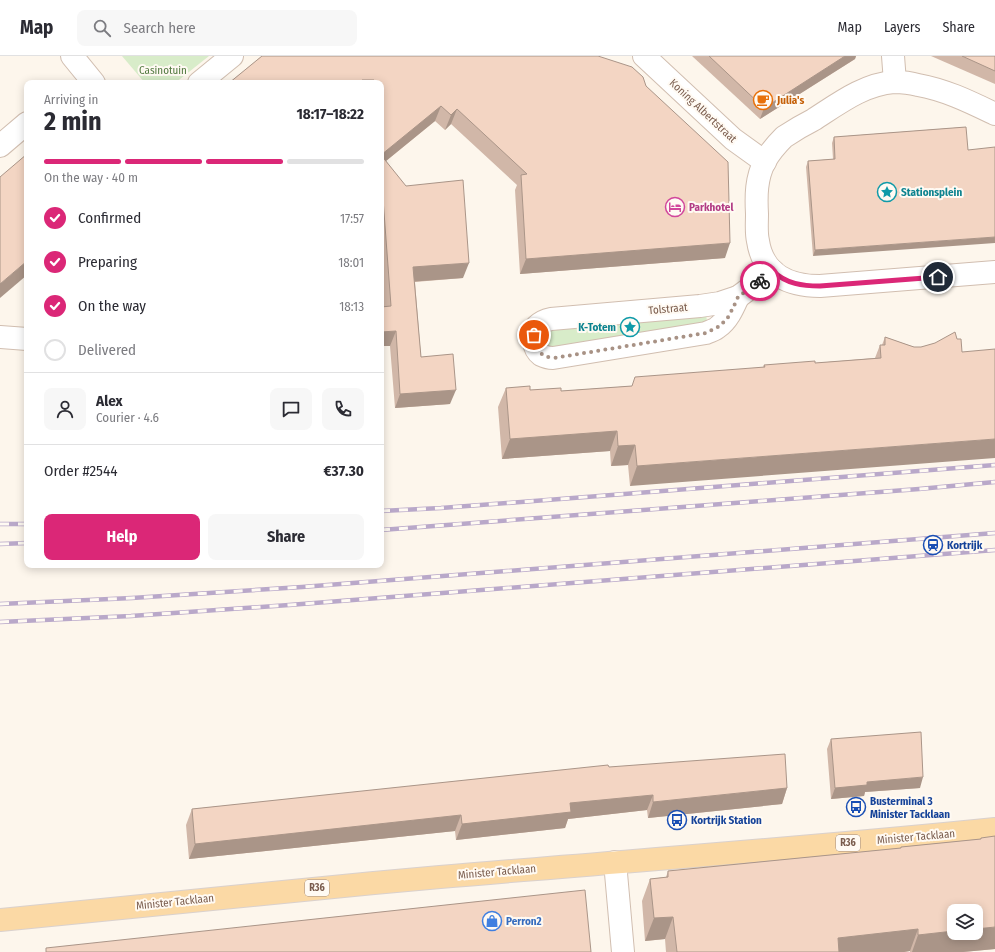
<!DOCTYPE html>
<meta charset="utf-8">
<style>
body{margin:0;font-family:"Fira Sans Condensed",sans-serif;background:#f7f7f7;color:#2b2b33;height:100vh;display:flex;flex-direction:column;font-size:15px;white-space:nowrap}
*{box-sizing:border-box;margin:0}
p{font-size:13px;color:#7c7c81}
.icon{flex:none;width:22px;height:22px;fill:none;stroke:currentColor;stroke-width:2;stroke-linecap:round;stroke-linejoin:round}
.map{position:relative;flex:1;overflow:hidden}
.drawer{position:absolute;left:24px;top:24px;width:360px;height:488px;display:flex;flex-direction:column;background:#fff;border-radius:8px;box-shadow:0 2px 10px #0003}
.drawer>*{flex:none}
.buttons{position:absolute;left:947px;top:848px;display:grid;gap:8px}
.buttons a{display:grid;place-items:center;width:36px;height:36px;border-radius:8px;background:#fff;box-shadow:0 2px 10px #0003;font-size:20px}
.pin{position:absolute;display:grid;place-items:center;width:34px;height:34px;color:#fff;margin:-17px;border:2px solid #fff;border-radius:50%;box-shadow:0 1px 4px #0007}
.courier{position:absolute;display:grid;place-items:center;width:40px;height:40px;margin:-20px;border:3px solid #db2777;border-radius:50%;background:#fff;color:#222;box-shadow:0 1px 5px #0007}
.head em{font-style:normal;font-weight:700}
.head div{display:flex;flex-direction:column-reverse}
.head{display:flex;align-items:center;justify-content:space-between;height:68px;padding:0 20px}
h1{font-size:26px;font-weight:700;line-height:30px}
.bar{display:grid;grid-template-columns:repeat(4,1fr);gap:6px 4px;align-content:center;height:48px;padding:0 20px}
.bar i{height:5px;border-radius:3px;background:#e1e1e2}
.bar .on{background:#db2777}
.bar p{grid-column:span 4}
.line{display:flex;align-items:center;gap:10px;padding:0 20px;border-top:1px solid #e1e1e2}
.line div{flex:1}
.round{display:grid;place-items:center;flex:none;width:42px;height:42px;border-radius:8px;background:#f7f7f7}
ol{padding:0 20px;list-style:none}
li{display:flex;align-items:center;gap:12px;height:44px}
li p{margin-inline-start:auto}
li .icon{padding:4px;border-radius:50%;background:#db2777;color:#fff;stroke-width:4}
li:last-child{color:#7c7c81}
li i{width:22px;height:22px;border:2px solid #e1e1e2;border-radius:50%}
.button{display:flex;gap:8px;margin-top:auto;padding:8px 20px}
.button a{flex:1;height:46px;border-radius:8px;background:#db2777;color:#fff;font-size:16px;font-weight:700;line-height:46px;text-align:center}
.button a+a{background:#f7f7f7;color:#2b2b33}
header{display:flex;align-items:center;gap:24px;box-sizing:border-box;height:56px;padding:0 20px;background:#fff;border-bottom:1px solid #e1e1e2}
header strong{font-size:19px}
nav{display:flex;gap:22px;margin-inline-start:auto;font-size:14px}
.search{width:280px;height:36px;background:#f7f7f7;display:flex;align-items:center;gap:10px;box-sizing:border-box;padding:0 14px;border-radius:8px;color:#7c7c81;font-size:15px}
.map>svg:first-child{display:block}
</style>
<header>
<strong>Map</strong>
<div class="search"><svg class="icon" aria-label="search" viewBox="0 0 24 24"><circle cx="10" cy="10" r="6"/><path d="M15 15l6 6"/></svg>Search here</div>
<nav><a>Map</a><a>Layers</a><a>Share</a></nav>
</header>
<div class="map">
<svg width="995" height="896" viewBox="0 0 995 896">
<rect width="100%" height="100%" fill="#fdf6ec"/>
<g fill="#d8ecc9">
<path d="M122 0H209L175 27H145Z"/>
<path d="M706 259C707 262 707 265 705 268L559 294 549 291 544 283 546 273Z"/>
</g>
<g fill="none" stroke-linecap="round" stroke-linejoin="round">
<g stroke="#d1beb0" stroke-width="24">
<g id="minor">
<path d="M72 0 94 27"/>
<path d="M644 0 733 83 765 106"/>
<path d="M893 0 895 26"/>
<path d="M199 27 232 0"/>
<path d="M995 58C970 46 946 34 918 29 911 27 902 26 894 26 864 28 838 48 813 64 803 69 793 75 784 81 777 88 770 96 765 105 756 122 756 140 757 158 757 167 756 177 758 185 763 219 789 230 820 230L995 216"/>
<path d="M0 90 27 67"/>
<path d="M738 241C733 252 728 264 718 271 715 274 710 275 706 277L553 302C549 302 545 301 541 299 533 293 531 278 537 270 541 266 546 264 551 263L700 250 720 247Z"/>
<path d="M738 241 773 215"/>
<path d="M0 281 27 283"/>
<path d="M615 806 623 896"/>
</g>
</g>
<g stroke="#dad1cd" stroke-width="24">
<path id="major" d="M0 864C146 849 293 834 440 821 625 805 810 792 995 773"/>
</g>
<use href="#minor" stroke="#fff" stroke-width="22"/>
<use href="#major" stroke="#fbd9a5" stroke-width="22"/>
<g stroke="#b9a8c9" stroke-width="4.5">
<g id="rail">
<path d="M381 455 441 452 599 440 995 409"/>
<path d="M0 468H27"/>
<path d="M381 474 919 433 995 426"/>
<path d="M0 488 27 487"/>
<path d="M0 548 132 542 302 531 995 477"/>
<path d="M0 566 131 560 289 549 995 494"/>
</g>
</g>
<use href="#rail" stroke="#fffaf3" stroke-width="3" stroke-dasharray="9" stroke-linecap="butt"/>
</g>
<g fill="#d1b7a8">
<path d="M262 0 646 30 725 202 520 218 515 134 517 129 451 68 445 74 435 65 386 105 463 222 415 226 421 301 450 348 395 352 390 290H381V251H384L381 205V27H229Z"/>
<path d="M692 0H856L855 3 760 63Z"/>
<path d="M931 0H995V28Z"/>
<path d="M966 71 813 200 806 111 808 105 833 103 832 87 834 81Z"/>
<path d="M885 281 908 289 914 291H921L957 283 630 430 628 409 611 410 610 395 502 403 498 351 506 332 530 334 561 335 632 330 763 311 764 309 815 307 875 302 880 289H882Z"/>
<path d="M831 683 920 732 865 736 864 740 831 743 827 693Z"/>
<path d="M609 711 787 732 782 748 648 762 647 754 568 763 565 772 456 784 455 775 189 803 186 769 192 753Z"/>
<path d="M981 782 995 893 963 896H910V895L904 896H666L665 883 645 885 642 845 650 823 666 821 668 815 900 792 901 791 980 783Z"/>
</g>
<g fill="#aa9588">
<path d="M845 0H856L855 3 760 63 764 52Z"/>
<path d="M362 24H374L373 27H361Z"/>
<path d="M441 50 435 65 381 109V99Z"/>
<path d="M457 53 451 68 445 74 451 59Z"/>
<path d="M995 181V187L813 200 815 194Z"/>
<path d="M730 187 725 202 520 218 526 203Z"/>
<path d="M27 205V219L0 242V228Z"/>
<path d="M469 207 463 222 408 226 413 211Z"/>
<path d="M396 275 390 290H381V276Z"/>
<path d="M456 334 450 348 395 352 400 338Z"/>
<path d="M617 375 610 395 502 403 510 383Z"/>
<path d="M995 383V402L630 430 637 410Z"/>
<path d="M635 389 628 409 611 410 618 390Z"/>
<path d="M923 721 920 732 865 736 864 740 831 743 835 732 867 726Z"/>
<path d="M787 732 782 748 648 762 653 746Z"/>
<path d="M653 739 647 754 568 763 565 772 456 784 462 768 570 747Z"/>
<path d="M461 759 455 775 189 803 195 788Z"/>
<path d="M673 861 665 883 645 885 654 862Z"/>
<path d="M995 871V893L963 896H912L918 879 954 875V877H976V873Z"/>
<path d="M918 873 910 895 904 896H832L838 882Z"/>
</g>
<g fill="#f3d5c3" stroke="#aa9588">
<path d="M262 0H598L632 11 643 21 646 30 728 106 730 187 526 203 521 119 527 118 457 53 451 59 441 50 381 99V27H374V24H362V27H229Z"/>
<path d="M709 0H845L764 52Z"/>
<path d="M962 0H995V15Z"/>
<path d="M966 71 968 94 995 91V181L815 194 808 105 835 103 834 81Z"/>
<path d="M27 98V205L0 228V121Z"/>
<path d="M381 99 406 130 463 124 469 207 413 211 421 301 453 298 456 334 400 338 396 275 381 276V251L391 250 381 116Z"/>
<path d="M955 276 957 283H961L962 296 995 293V383L637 410 635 389 618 390 617 375 510 383 506 332 530 330V334L561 332V335L632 330 635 321 765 311 764 309 815 305V307L881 302 880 289H885V281L908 289 914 291H921L935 287Z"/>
<path d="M921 676 923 721 867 726V729L835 732 831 683Z"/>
<path d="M785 698 787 732 653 746V739L570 747 571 756 462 768 461 759 195 788 192 753 608 709 609 711Z"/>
<path d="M995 780V871L976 873V855H954V875L918 879V873L838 882 839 896H677L673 861 654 862 650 823 668 821V815L901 792V791L981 783V782Z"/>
<path d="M585 834 591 896H46V892Z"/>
</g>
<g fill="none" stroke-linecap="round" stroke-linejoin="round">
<path stroke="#a89285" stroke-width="4" stroke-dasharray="0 7.2" d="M534 279C533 292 540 301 554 302L706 277 718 271 727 263 733 252 738 241 760 225"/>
<path stroke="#db2777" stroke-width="5" d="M760 225 773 215C786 228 803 230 820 230L938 221"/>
</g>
<defs>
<g id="cafe-ring" transform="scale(1)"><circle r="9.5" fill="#fffaf3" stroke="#e8710a" stroke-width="1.5"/><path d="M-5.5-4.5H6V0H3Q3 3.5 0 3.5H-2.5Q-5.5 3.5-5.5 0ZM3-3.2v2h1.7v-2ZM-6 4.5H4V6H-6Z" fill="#e8710a"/></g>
<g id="sight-ring" transform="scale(1)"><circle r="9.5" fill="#fffaf3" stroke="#0f9aa8" stroke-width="1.5"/><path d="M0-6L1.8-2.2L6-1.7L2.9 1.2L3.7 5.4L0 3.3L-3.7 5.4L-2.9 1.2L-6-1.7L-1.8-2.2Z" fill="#0f9aa8"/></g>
<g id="hotel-ring" transform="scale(1)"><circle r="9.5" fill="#fffaf3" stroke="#d1479c" stroke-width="1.5"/><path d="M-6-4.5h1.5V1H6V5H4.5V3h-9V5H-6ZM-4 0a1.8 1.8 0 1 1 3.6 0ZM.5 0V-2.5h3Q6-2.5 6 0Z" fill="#d1479c"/></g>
<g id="station-ring" transform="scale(1)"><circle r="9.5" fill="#fffaf3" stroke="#1a4fb4" stroke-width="1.5"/><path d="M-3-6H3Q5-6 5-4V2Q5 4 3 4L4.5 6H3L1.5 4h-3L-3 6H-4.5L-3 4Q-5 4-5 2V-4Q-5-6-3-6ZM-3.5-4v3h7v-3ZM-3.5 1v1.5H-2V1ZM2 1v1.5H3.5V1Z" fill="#1a4fb4"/></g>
<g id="bus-ring" transform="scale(1)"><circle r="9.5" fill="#fffaf3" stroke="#1a4fb4" stroke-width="1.5"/><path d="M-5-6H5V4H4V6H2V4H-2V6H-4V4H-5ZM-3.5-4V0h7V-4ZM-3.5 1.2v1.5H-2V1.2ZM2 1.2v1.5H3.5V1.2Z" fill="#1a4fb4"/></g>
<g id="shop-ring" transform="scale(1)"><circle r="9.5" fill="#fffaf3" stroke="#3f7fe0" stroke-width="1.5"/><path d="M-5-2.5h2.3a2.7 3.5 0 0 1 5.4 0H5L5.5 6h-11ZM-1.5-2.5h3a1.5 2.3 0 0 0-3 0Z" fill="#3f7fe0"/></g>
</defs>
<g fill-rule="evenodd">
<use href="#cafe-ring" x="763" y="44"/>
<use href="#sight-ring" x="887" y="136"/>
<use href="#hotel-ring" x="675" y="151"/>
<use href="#sight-ring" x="630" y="271"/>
<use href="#station-ring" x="933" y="489"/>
<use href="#bus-ring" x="856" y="751"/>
<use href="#bus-ring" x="677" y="764"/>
<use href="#shop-ring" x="492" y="865"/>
</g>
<g text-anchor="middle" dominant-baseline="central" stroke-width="4" stroke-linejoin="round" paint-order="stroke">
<g fill="#fffaf3" stroke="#a28b7f" stroke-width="1">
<rect x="836" y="779" width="24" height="16" rx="3"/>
<rect x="305" y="824" width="24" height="16" rx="3"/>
</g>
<g font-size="10" font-weight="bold" fill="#7a5c4d">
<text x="848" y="787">R36</text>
<text x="317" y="832">R36</text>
</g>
<g font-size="11" fill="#537a41" stroke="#fffaf3">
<text x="163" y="14">Casinotuin</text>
</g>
<g font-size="11" font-weight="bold" fill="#c56008" stroke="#fffaf3" text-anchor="start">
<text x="777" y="44">Julia's</text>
</g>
<g font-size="11" fill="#7a5c4d" stroke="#fffaf3">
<text transform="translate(703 55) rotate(43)">Koning Albertstraat</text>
<text transform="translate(668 253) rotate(-5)">Tolstraat</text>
<text transform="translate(916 781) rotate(-5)">Minister Tacklaan</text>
<text transform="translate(497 816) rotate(-5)">Minister Tacklaan</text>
<text transform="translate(175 846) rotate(-6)">Minister Tacklaan</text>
</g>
<g font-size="11" font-weight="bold" fill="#0d838f" stroke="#fffaf3" text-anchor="start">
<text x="901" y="136">Stationsplein</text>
<text x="616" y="271" text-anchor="end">K-Totem</text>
</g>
<g font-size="11" font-weight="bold" fill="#b23c85" stroke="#fffaf3" text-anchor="start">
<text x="689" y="151">Parkhotel</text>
</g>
<g font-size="11" font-weight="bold" fill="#164399" stroke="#fffaf3" text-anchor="start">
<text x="947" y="489">Kortrijk</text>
<text x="870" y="745">Busterminal 3<tspan x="870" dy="13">Minister Tacklaan</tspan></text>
<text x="691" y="764">Kortrijk Station</text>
</g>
<g font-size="11" font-weight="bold" fill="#366cbe" stroke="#fffaf3" text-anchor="start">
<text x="506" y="865">Perron2</text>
</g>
</g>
</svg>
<div class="buttons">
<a><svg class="icon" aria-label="layers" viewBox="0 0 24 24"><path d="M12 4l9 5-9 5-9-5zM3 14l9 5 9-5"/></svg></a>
</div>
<div class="pin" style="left:534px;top:279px;background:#ea580c"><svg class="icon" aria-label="bag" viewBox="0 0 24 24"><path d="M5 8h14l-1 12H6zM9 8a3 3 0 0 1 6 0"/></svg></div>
<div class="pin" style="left:938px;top:221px;background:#1f2937"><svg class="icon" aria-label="home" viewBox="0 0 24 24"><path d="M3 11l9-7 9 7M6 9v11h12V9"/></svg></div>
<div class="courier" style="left:760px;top:225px"><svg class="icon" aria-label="bike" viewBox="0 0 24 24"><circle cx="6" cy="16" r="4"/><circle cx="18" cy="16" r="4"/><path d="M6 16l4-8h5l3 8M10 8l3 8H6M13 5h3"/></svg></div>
<section class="drawer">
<div class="head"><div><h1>2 min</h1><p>Arriving in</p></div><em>18:17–18:22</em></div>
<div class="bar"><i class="on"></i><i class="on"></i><i class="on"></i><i></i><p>On the way · 40 m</p></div>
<ol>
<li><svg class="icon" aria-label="check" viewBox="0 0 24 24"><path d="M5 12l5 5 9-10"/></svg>Confirmed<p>17:57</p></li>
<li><svg class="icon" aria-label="check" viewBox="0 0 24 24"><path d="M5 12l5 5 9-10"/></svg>Preparing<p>18:01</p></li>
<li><svg class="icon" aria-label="check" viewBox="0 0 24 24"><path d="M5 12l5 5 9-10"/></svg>On the way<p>18:13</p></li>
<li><i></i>Delivered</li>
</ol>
<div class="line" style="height:72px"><a class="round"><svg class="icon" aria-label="person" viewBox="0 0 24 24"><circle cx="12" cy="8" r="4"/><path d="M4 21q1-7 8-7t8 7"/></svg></a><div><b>Alex</b><p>Courier · 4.6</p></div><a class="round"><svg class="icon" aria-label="chat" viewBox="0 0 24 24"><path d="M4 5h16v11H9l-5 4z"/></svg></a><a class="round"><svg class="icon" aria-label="phone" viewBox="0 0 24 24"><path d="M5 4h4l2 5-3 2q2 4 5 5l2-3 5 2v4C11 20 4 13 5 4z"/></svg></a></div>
<div class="line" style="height:52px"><div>Order #2544</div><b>€37.30</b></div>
<div class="button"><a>Help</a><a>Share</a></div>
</section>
</div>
